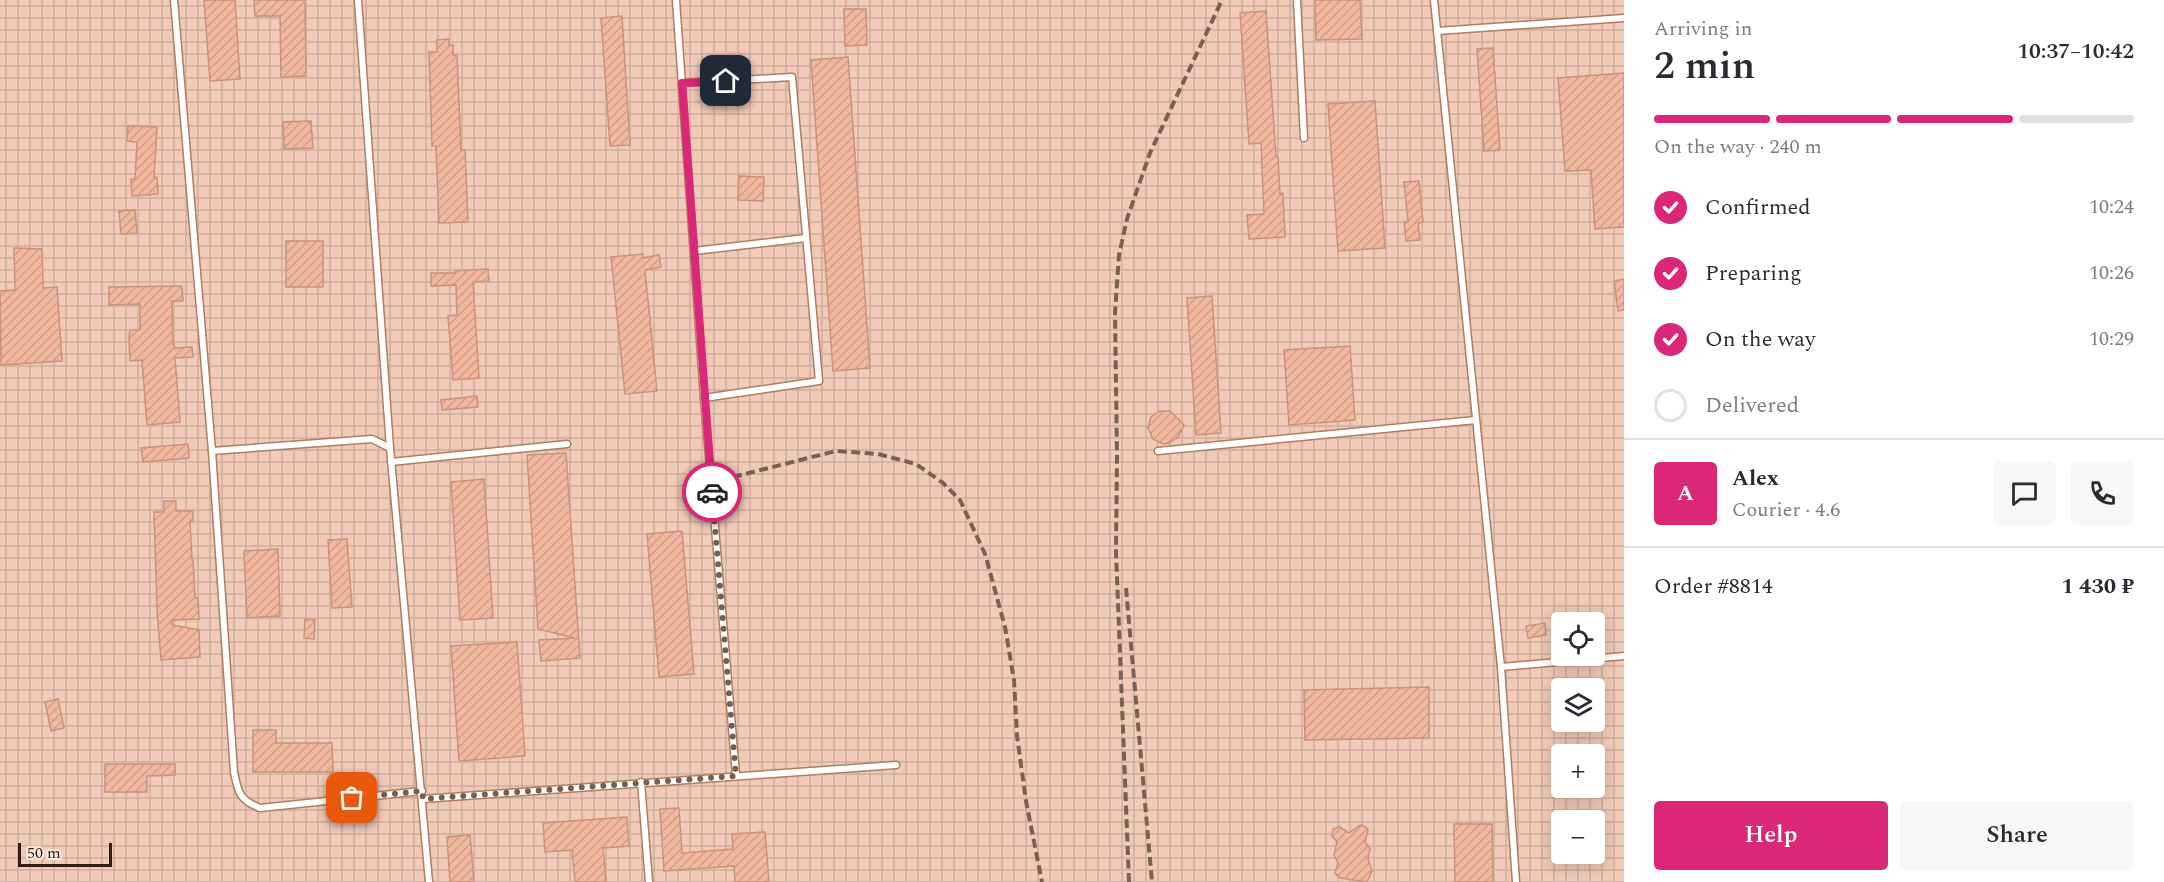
<!DOCTYPE html>
<meta charset="utf-8">
<style>
body{margin:0;font-family:Spectral,serif;background:#f7f7f7;color:#2b2b33;height:100vh;display:flex;flex-direction:column;font-size:22px;white-space:nowrap}
*{box-sizing:border-box;margin:0}
p{font-size:20px;color:#7c7c81}
.icon{flex:none;width:33px;height:33px;fill:none;stroke:currentColor;stroke-width:2;stroke-linecap:round;stroke-linejoin:round}
.map{position:relative;flex:1;overflow:hidden}
.drawer{display:flex;flex-direction:column;background:#fff;width:540px}
.drawer>*{flex:none}
.fabs{position:absolute;left:1551px;top:612px;display:grid;gap:12px}
.fabs a{display:grid;place-items:center;width:54px;height:54px;border-radius:6px;background:#fff;box-shadow:0 3px 15px #0003;font-size:30px}
.scale{position:absolute;left:18px;bottom:15px;width:94px;box-sizing:border-box;padding-left:6px;border:3px solid #311c12;border-top:0;font-size:16px;line-height:21px;white-space:nowrap;color:#311c12;-webkit-text-stroke:4px #f8ebe6;paint-order:stroke}
.pin{position:absolute;display:grid;place-items:center;width:51px;height:51px;color:#fff;margin:-26px;border-radius:12px;box-shadow:0 3px 9px #0006}
.courier{position:absolute;display:grid;place-items:center;width:60px;height:60px;margin:-30px;border:4px solid #db2777;border-radius:50%;background:#fff;color:#222;box-shadow:0 2px 8px #0007}
.headline em{font-style:normal;font-weight:600}
.headline div{display:flex;flex-direction:column-reverse}
.headline{display:flex;align-items:center;justify-content:space-between;height:102px;padding:0 30px}
h1{font-size:39px;font-weight:600;line-height:45px}
.bar{display:grid;grid-template-columns:repeat(4,1fr);gap:9px 6px;align-content:center;height:72px;padding:0 30px}
.bar i{height:8px;border-radius:4px;background:#e1e1e2}
.bar .current{background:#db2777}
.bar p{grid-column:span 4}
.line{display:flex;align-items:center;gap:15px;padding:0 30px;border-top:2px solid #e1e1e2}
.line div{flex:1}
.round{display:grid;place-items:center;flex:none;width:63px;height:63px;border-radius:6px;background:#f7f7f7}
ol{padding:0 30px;list-style:none}
li{display:flex;align-items:center;gap:18px;height:66px}
li p{margin-inline-start:auto}
li .icon{padding:6px;border-radius:50%;background:#db2777;color:#fff;stroke-width:4}
li:last-child{color:#7c7c81}
li i{width:33px;height:33px;border:3px solid #e1e1e2;border-radius:50%}
.cta{display:flex;gap:12px;margin-top:auto;padding:12px 30px}
.cta a{flex:1;height:69px;border-radius:6px;background:#db2777;color:#fff;font-size:24px;font-weight:600;line-height:69px;text-align:center}
.cta a+a{background:#f7f7f7;color:#2b2b33}
main{display:flex;flex:1;min-height:0}
.map>svg:first-child{display:block}
</style>
<main>
<div class="map">
<svg width="1624" height="882" viewBox="0 0 1624 882">
<defs>
<pattern id="industrial-grid" width="8" height="8" patternUnits="userSpaceOnUse" patternTransform="scale(1.5)"><rect width="8" height="8" fill="#f1cab8"/><path d="M0 4h8M4 0v8" fill="none" stroke="#cfad9d"/></pattern>
<pattern id="building-hatch" width="6" height="6" patternUnits="userSpaceOnUse" patternTransform="scale(1.5)"><rect width="6" height="6" fill="#f2b89f"/><path d="M-1 1l2-2M0 6l6-6M5 7l2-2" fill="none" stroke="#d09e88"/></pattern>
</defs>
<rect width="100%" height="100%" fill="#fcd8c9"/>
<path fill="url(#industrial-grid)" fill-rule="evenodd" d="M0 0H1624V882H0ZM1562 622H1594V656H1562ZM1562 688H1594V722H1562ZM1562 754H1594V788H1562ZM1562 820H1594V854H1562Z"/>
<g fill="url(#building-hatch)" stroke="#c99279" stroke-width="1.5">
<path d="M204 0H235L240 79 210 81Z"/>
<path d="M254 0H305L306 76 281 77 280 16H255Z"/>
<path d="M1315 0H1360L1362 39 1316 40Z"/>
<path d="M844 9H866L867 45 845 46Z"/>
<path d="M1266 11 1276 157H1278L1280 194 1283 193 1285 237 1249 239 1247 215 1264 214 1261 143 1249 144 1240 13Z"/>
<path d="M622 16 630 145 610 146 601 18Z"/>
<path d="M449 39V45H453V55H457L461 150H465L468 222 439 223 436 146H432L429 52H437V40Z"/>
<path d="M1493 48 1500 150 1484 151 1477 49Z"/>
<path d="M848 57 870 368 833 371 811 60Z"/>
<path d="M1624 73V227L1595 229 1591 170 1565 171 1558 78Z"/>
<path d="M1375 101 1385 248 1338 251 1328 104Z"/>
<path d="M311 121 313 148 284 149 283 122Z"/>
<path d="M128 126 157 127 154 178 157 177 158 194 132 196 131 179H135L137 142 127 141Z"/>
<path d="M739 176 764 177 763 201 738 200Z"/>
<path d="M1419 181 1423 222 1418 223 1420 240 1406 241 1404 222H1408L1404 182Z"/>
<path d="M135 210 137 233 121 234 119 211Z"/>
<rect x="286" y="241" width="37" height="46"/>
<path d="M14 248 42 249 43 288 57 287 62 361 1 365 0 291 15 290Z"/>
<path d="M643 254V258L659 255 661 267 645 270 657 391 625 394 611 257Z"/>
<path d="M488 269 489 281 473 282 479 378 453 380 448 316 457 315 456 285 431 286V273H455V271Z"/>
<path d="M1624 279V310L1618 311 1614 281Z"/>
<path d="M182 286 183 301H172L173 345H174L175 348 192 347 193 357 175 358 180 422 147 425 142 360 130 361 129 338 130 330H140V304L109 305V287Z"/>
<path d="M1212 296 1221 433 1196 435 1187 298Z"/>
<path d="M1350 346 1355 420 1289 425 1284 350Z"/>
<path d="M477 396 478 407 442 410 441 400Z"/>
<path d="M1160 411H1170L1184 425 1178 437 1169 443 1163 444 1153 439 1148 428 1151 417Z"/>
<path d="M188 444 189 458 143 462 141 448Z"/>
<path d="M566 453 580 658 541 661 539 640 575 638 538 629 527 455Z"/>
<path d="M484 479 493 618 460 620 451 482Z"/>
<path d="M164 501H176V511H193V521L190 522 192 560H193L195 598H198L199 619 172 620V625L199 630 200 657 161 660 157 610 154 512H164Z"/>
<path d="M682 531 694 674 659 677 647 534Z"/>
<path d="M347 539 352 607 332 608 328 540Z"/>
<path d="M278 549 280 616 247 618 244 551Z"/>
<path d="M305 619 315 620 314 639 304 638Z"/>
<path d="M1545 623 1546 635 1528 638 1526 626Z"/>
<path d="M517 642 525 756 459 761 451 646Z"/>
<path d="M1429 687V738L1305 740 1304 690Z"/>
<path d="M58 699 64 728 51 731 45 702Z"/>
<path d="M253 730H276V743H332L333 772H253Z"/>
<path d="M105 764H175V775L147 776V792H105Z"/>
<path d="M679 808 682 853 733 849 732 834 765 832 769 882H735L734 866 664 871 660 809Z"/>
<path d="M627 817 629 846 603 848 606 882H575L572 850 545 852 543 823Z"/>
<path d="M1454 824H1492L1493 882H1455Z"/>
<path d="M1360 825 1366 827 1368 830 1365 842 1370 849 1368 859 1372 871 1367 882 1340 878 1335 873 1338 863 1334 855 1337 842 1332 836 1333 829 1340 827 1349 833Z"/>
<path d="M470 835 474 882H450L447 837Z"/>
</g>
<g fill="none" stroke-linecap="round" stroke-linejoin="round">
<g stroke="#b27c64" stroke-width="9">
<g id="lane">
<path d="M174 0 212 451 234 772C238 792 239 800 260 808L422 791"/>
<path d="M358 0 390 448 429 882"/>
<path d="M676 0 704 398 736 775"/>
<path d="M1297 0 1304 138"/>
<path d="M1434 0 1501 667 1516 882"/>
<path d="M1437 31 1624 18"/>
<path d="M682 83 792 77 819 381 704 398"/>
<path d="M694 251 806 238"/>
<path d="M212 451 372 439 390 448"/>
<path d="M1158 451 1476 420"/>
<path d="M391 462 567 444"/>
<path d="M1501 667 1624 656"/>
<path d="M641 782 649 882"/>
<path d="M423 799 896 765"/>
</g>
</g>
<use href="#lane" stroke="#fff" stroke-width="6"/>
<g stroke="#7a6054" stroke-width="4" stroke-dasharray="9 4.5" stroke-linecap="butt">
<path d="M733 477 836 451 878 454 916 464 943 483 960 500 985 554 1005 627 1014 680 1017 736 1026 801 1042 882"/>
<path d="M1126 588 1152 882"/>
<path d="M1129 882 1116 552 1117 457 1115 313 1119 255 1127 219 1150 153 1222 0"/>
</g>
</g>
<g fill="none" stroke-linecap="round" stroke-linejoin="round">
<path stroke="#785e52" stroke-width="6" stroke-dasharray="0 10.8" d="M352 798 422 791 423 799 736 776 712 492"/>
<path stroke="#db2777" stroke-width="8" d="M712 492 682 83 726 81"/>
</g>
</svg>
<div class="fabs">
<a><svg class="icon" aria-label="locate" viewBox="0 0 24 24"><circle cx="12" cy="12" r="6"/><path d="M12 2v4M12 18v4M2 12h4M18 12h4"/></svg></a>
<a><svg class="icon" aria-label="layers" viewBox="0 0 24 24"><path d="M12 4l9 5-9 5-9-5zM3 14l9 5 9-5"/></svg></a>
<a>+</a>
<a>−</a>
</div>
<div class="scale">50 m</div>
<div class="pin" style="left:352px;top:798px;background:#ea580c"><svg class="icon" aria-label="bag" viewBox="0 0 24 24"><path d="M5 8h14l-1 12H6zM9 8a3 3 0 0 1 6 0"/></svg></div>
<div class="pin" style="left:726px;top:81px;background:#1f2937"><svg class="icon" aria-label="home" viewBox="0 0 24 24"><path d="M3 11l9-7 9 7M6 9v11h12V9"/></svg></div>
<div class="courier" style="left:712px;top:492px"><svg class="icon" aria-label="car" viewBox="0 0 24 24"><path d="M5 17H2v-5l4-1 3-4h7l3 4 3 1v5h-3M9 17h6M6 11h13"/><circle cx="7" cy="17" r="2"/><circle cx="17" cy="17" r="2"/></svg></div>
</div>
<section class="drawer">
<div class="headline"><div><h1>2 min</h1><p>Arriving in</p></div><em>10:37–10:42</em></div>
<div class="bar"><i class="current"></i><i class="current"></i><i class="current"></i><i></i><p>On the way · 240 m</p></div>
<ol>
<li><svg class="icon" aria-label="check" viewBox="0 0 24 24"><path d="M5 12l5 5 9-10"/></svg>Confirmed<p>10:24</p></li>
<li><svg class="icon" aria-label="check" viewBox="0 0 24 24"><path d="M5 12l5 5 9-10"/></svg>Preparing<p>10:26</p></li>
<li><svg class="icon" aria-label="check" viewBox="0 0 24 24"><path d="M5 12l5 5 9-10"/></svg>On the way<p>10:29</p></li>
<li><i></i>Delivered</li>
</ol>
<div class="line" style="height:108px"><b class="round" style="background:#db2777;color:#fff">A</b><div><b>Alex</b><p>Courier · 4.6</p></div><a class="round"><svg class="icon" aria-label="chat" viewBox="0 0 24 24"><path d="M4 5h16v11H9l-5 4z"/></svg></a><a class="round"><svg class="icon" aria-label="phone" viewBox="0 0 24 24"><path d="M5 4h4l2 5-3 2q2 4 5 5l2-3 5 2v4C11 20 4 13 5 4z"/></svg></a></div>
<div class="line" style="height:78px"><div>Order #8814</div><b>1 430 ₽</b></div>
<div class="cta"><a>Help</a><a>Share</a></div>
</section>
</main>
